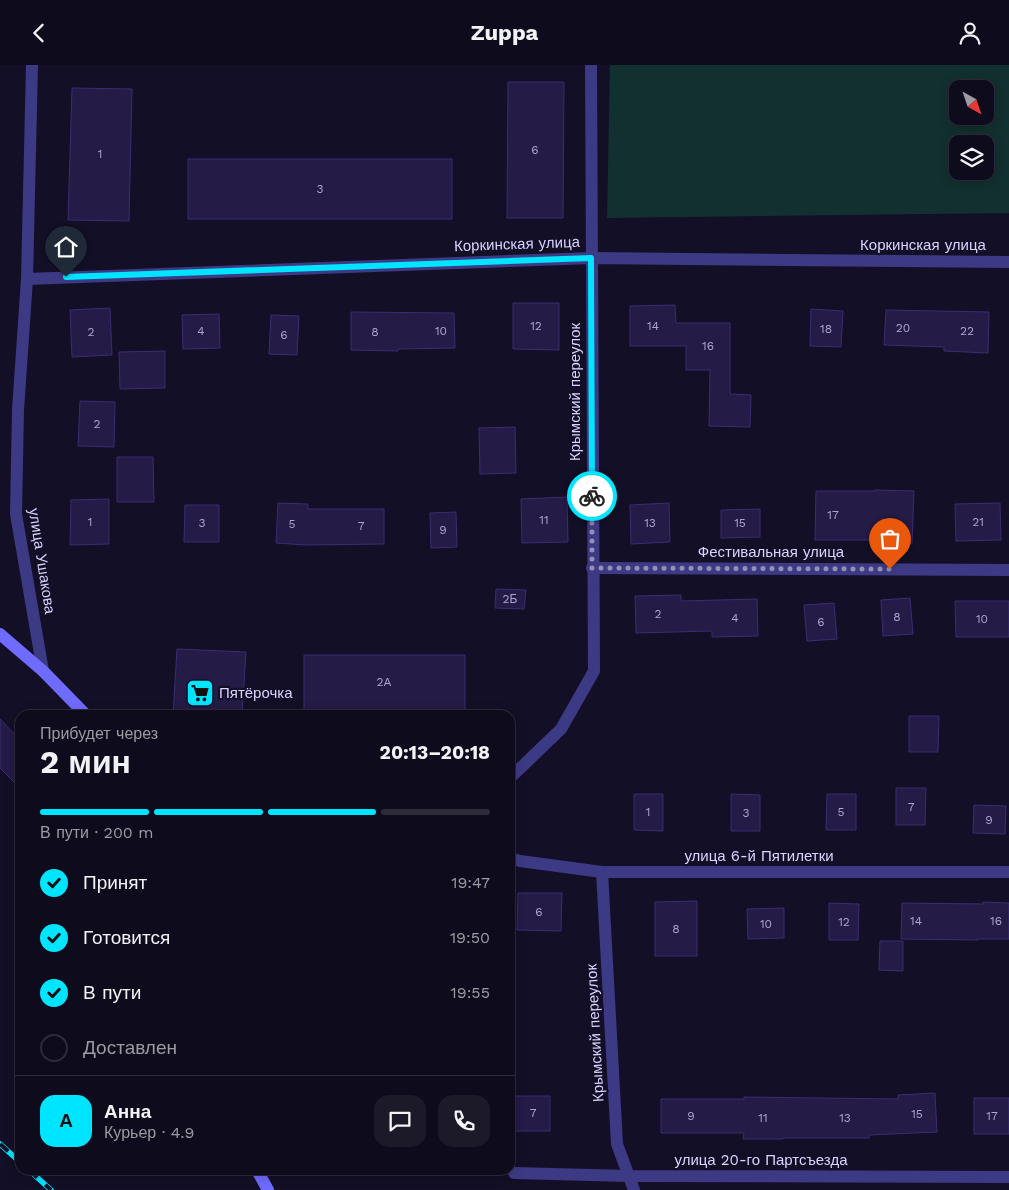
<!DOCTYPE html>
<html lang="ru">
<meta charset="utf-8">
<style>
body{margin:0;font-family:"Work Sans",sans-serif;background:#1c1929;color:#f1f3f6;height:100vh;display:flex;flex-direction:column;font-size:19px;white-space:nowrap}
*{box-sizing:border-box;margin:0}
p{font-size:16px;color:#9b9ba3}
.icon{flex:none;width:28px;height:28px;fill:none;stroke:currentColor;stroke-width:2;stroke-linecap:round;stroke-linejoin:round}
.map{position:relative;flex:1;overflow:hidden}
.side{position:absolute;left:15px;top:645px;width:500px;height:465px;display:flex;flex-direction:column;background:#0e0b1c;border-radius:15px;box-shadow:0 2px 12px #0003,0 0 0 1px #2e2b3b}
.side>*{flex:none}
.needle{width:32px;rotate:140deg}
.controls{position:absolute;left:949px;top:15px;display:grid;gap:10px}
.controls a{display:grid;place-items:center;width:45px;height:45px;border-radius:10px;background:#0e0b1c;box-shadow:0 2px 12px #0003,0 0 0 1px #2e2b3b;font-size:25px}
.pin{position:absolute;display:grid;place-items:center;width:42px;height:42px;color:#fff;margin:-51px -21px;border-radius:50% 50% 50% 0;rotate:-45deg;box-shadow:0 0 5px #0007}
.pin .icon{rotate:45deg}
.courier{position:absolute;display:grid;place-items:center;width:50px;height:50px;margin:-25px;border:4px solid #00e5ff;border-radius:50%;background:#fff;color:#222;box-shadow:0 1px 6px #0007}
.overview em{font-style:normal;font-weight:700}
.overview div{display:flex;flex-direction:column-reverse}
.overview{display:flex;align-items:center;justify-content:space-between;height:85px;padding:0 25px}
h1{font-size:32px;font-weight:700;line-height:38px}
.bar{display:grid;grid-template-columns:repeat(4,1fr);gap:8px 5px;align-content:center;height:60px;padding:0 25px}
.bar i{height:6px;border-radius:4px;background:#2e2b3b}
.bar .active{background:#00e5ff}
.bar p{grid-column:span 4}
.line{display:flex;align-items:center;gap:12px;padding:0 25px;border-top:1px solid #2e2b3b}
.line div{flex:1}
.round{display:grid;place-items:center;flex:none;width:52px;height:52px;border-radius:15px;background:#1c1929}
ol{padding:0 25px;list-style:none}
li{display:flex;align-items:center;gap:15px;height:55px}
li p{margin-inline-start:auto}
li .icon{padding:5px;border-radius:50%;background:#00e5ff;color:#111;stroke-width:4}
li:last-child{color:#9b9ba3}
li i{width:28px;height:28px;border:2px solid #2e2b3b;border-radius:50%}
header{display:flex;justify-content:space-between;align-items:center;height:65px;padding:0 25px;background:#0e0b1c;font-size:22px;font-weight:700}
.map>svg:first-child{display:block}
</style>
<header><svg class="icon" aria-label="back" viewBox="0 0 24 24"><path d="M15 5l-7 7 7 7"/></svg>Zuppa<svg class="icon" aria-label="person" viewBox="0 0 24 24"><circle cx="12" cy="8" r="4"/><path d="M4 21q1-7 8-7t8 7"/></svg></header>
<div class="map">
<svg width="1009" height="1125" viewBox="0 0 1009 1125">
<rect width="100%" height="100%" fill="#130f26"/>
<path fill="#12302f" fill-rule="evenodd" d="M610 0H1009V148L607 153ZM958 24H985V51H958ZM958 79H985V106H958Z"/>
<g fill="#241b47" stroke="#3b2d73">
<path d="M508 17H564L563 153H507Z"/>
<path d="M72 23 132 24 129 156 68 155Z"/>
<rect x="188" y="94" width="264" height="60"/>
<path d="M513 238H559V285L513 284Z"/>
<path d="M675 240 676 258H730V329L751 330 750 362 709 361 710 305H686V281H630V241Z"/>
<path d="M110 243 112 290 72 292 70 245Z"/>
<path d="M811 244 843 246 841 282 810 281Z"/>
<path d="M886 245 989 247 988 288 944 286V282L884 280Z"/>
<path d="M351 247 454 248 455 283 398 284V286L351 285Z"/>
<path d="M219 249 220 283 183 284 182 250Z"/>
<path d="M271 250 299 251 297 290 269 289Z"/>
<path d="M165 286V323L120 324 119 287Z"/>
<path d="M80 336 115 337 114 382 78 381Z"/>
<path d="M515 362 516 408 480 409 479 363Z"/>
<path d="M117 392H153L154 437H117Z"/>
<path d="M875 425 914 426 912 479 873 478 874 475H815L816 426H875Z"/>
<path d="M567 432 568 477 522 478 521 434Z"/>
<path d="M109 434V479L70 480 71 435Z"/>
<path d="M278 438 308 439V444H384V479L306 480 276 478Z"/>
<path d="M669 438 670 477 631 479 630 440Z"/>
<path d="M1000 438 1001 475 956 476 955 439Z"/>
<path d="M185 440H219V477H184Z"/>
<path d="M760 444V472L721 473V445Z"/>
<path d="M456 447 457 482 431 483 430 448Z"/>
<path d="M496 524 526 525 524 544 495 543Z"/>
<path d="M681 530V536L757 534 758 571 712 572V566L636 568 635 531Z"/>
<path d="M910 533 913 569 883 571 881 535Z"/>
<path d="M955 536H1009V572H956Z"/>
<path d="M834 538 837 574 807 576 804 540Z"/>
<path d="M177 584 246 587 242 650H173Z"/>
<path d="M304 590H465V645H374V650H304Z"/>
<path d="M909 651H939L938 687H909Z"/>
<path d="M0 654 20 675V723L0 703Z"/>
<path d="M896 723H926L925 760H896Z"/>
<path d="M634 729H663V766L634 765Z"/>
<path d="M731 729 760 730V766H731Z"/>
<path d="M827 729H856V765H826Z"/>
<path d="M974 740 1006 741 1005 769 973 768Z"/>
<path d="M518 828H562L561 866 517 865Z"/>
<path d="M697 836V891H655V837Z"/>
<path d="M983 837 1009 838V874H978V875L901 874 902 838 983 839Z"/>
<path d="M829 838 859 839 858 875H829Z"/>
<path d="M784 843V873L748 874 747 844Z"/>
<path d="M880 876H903V906L879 905Z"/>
<path d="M935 1028 937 1067 869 1070V1073H783V1074H743L744 1068H661V1034H744V1032L898 1034V1030Z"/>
<rect x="515" y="1031" width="35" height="35"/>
<rect x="974" y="1033" width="35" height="36"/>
</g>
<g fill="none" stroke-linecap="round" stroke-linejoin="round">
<g stroke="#3d3a85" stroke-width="12">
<path d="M32 0 27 214 18 345 16 449 43 606"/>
<path d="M27 214 591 193 1009 197"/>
<path d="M592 503 1009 505"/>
<path d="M510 713 561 664 594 606 591 0"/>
<path d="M510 793 520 796 602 807H1009"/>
<path d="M602 807 617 1079 634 1125"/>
<path d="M514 1108 629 1111 1009 1112"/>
</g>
<g stroke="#6f6bff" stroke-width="12">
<path d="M0 569 43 606 86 650"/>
<path d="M257 1105 268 1125"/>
</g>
<g stroke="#00e5ff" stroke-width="5.5">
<g id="rail">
<path d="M0 1079 20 1097"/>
<path d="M29 1105 51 1125"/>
</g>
</g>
<use href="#rail" stroke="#130f26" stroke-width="4" stroke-dasharray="11" stroke-linecap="butt"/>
</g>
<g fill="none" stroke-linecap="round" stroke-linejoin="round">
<path stroke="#948fb3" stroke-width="5" stroke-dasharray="0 9" d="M592 431V503L890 504"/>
<path stroke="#00e5ff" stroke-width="6" d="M66 212 591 193 592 431"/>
</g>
<defs>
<g id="supermarket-square" transform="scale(1.4375)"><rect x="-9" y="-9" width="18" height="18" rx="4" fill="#00e5ff" stroke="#130f26"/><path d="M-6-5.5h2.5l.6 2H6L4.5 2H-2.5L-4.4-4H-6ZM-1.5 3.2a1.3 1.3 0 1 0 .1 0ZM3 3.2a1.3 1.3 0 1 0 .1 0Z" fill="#111"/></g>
</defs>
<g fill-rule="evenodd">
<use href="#supermarket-square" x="200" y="628"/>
</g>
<g text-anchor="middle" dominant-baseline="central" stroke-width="4.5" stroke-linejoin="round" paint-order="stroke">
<g font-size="12" fill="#aca6d1">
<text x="535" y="85">6</text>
<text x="100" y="89">1</text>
<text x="320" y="124">3</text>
<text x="536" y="261">12</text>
<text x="653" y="261">14</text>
<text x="903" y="263">20</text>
<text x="826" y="264">18</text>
<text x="201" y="266">4</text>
<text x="441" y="266">10</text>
<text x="967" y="266">22</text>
<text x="91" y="267">2</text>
<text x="375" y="267">8</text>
<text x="284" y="270">6</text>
<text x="708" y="281">16</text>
<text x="97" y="359">2</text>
<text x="833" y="450">17</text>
<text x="544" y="455">11</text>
<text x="90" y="457">1</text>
<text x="978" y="457">21</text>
<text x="202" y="458">3</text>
<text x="650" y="458">13</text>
<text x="740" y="458">15</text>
<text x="292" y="459">5</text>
<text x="361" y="461">7</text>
<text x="443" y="465">9</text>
<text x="510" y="534">2Б</text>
<text x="658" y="549">2</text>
<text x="897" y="552">8</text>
<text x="735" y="553">4</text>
<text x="982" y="554">10</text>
<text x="821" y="557">6</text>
<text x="384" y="617">2A</text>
<text x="911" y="742">7</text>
<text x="648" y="747">1</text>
<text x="841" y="747">5</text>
<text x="746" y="748">3</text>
<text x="989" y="755">9</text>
<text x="539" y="847">6</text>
<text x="916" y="856">14</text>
<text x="996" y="856">16</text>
<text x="844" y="857">12</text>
<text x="766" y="859">10</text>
<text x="676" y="864">8</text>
<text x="533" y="1048">7</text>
<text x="917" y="1049">15</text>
<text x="691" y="1051">9</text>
<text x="992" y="1051">17</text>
<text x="763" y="1053">11</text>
<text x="845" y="1053">13</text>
</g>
<g font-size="15" fill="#d9d4ff" stroke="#130f26">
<text transform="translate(517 179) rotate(-2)">Коркинская улица</text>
<text x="923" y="180">Коркинская улица</text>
<text transform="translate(575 327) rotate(-90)">Крымский переулок</text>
<text x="771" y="487">Фестивальная улица</text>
<text transform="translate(42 496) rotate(81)">улица Ушакова</text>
<text x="759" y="791">улица 6-й Пятилетки</text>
<text transform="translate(595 968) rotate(-93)">Крымский переулок</text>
<text x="761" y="1095">улица 20-го Партсъезда</text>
</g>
<g font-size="15" fill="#d9d4ff" stroke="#130f26" text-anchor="start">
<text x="219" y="628">Пятёрочка</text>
</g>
</g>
</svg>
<div class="controls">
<a><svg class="needle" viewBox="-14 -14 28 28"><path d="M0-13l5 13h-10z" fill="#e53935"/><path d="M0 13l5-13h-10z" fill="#9b9ba3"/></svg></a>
<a><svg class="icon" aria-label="layers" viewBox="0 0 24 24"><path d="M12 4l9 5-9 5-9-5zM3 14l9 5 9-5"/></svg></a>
</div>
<div class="pin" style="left:890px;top:504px;background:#ea580c"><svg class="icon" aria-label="bag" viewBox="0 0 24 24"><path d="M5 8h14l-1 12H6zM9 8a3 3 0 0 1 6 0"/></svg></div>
<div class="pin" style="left:66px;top:212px;background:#1f2937"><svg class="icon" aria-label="home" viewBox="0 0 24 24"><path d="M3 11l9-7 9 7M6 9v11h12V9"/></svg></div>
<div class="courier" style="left:592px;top:431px"><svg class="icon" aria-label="bike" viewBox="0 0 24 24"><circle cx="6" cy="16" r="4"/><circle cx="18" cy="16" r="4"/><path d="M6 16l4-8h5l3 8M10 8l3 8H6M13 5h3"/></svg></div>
<section class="side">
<div class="overview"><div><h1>2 мин</h1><p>Прибудет через</p></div><em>20:13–20:18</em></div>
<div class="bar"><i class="active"></i><i class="active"></i><i class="active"></i><i></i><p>В пути · 200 m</p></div>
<ol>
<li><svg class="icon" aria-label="check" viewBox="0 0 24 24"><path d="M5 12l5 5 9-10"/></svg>Принят<p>19:47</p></li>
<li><svg class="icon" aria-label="check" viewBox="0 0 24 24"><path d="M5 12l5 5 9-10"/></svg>Готовится<p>19:50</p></li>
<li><svg class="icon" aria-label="check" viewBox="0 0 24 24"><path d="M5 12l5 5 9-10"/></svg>В пути<p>19:55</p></li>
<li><i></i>Доставлен</li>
</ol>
<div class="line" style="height:90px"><b class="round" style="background:#00e5ff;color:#111">А</b><div><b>Анна</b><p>Курьер · 4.9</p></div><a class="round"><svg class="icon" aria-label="chat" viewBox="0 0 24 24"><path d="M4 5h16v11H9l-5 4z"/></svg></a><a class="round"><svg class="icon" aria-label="phone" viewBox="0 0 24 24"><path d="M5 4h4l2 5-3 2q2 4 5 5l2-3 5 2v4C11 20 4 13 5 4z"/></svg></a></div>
</section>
</div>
